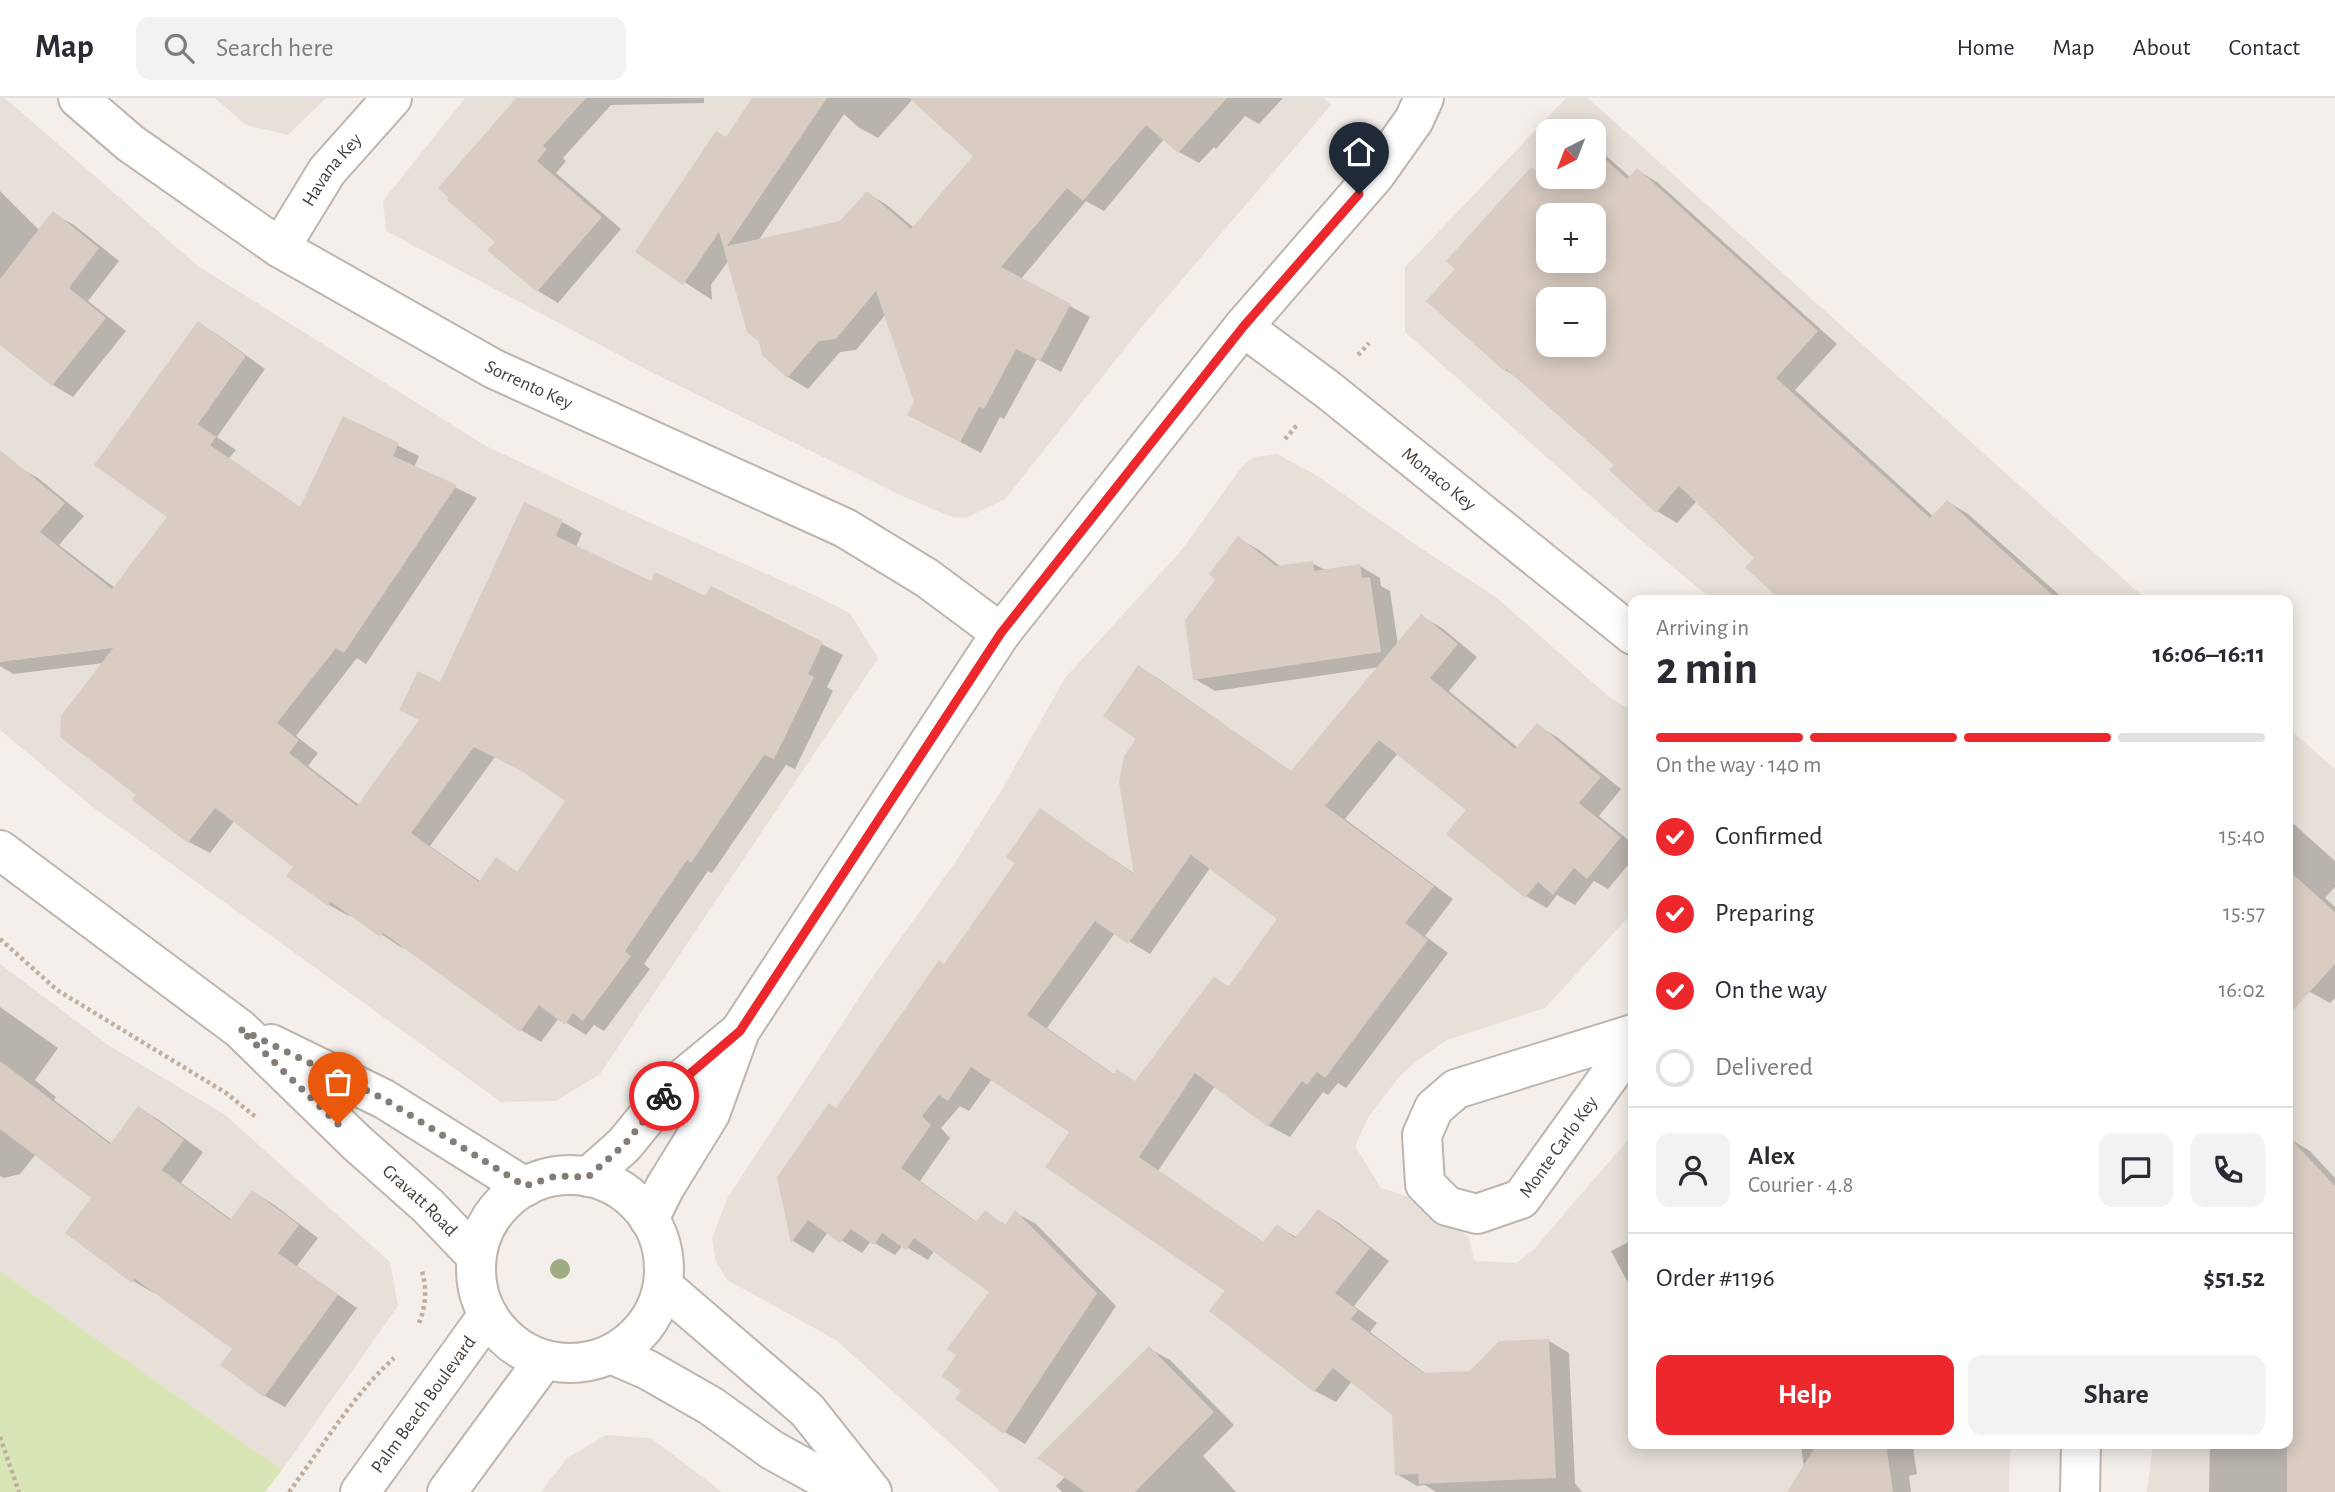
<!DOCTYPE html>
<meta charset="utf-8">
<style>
body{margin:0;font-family:"Alegreya Sans",sans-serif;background:#f2f2f3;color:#2b2b33;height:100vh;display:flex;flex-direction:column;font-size:26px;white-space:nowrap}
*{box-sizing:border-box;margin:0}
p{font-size:23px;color:#7c7c81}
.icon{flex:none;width:38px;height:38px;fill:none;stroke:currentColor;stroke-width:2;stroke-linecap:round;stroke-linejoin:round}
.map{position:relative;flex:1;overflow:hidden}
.sheet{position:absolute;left:1628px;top:497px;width:665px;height:854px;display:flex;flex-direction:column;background:#fff;border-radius:14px;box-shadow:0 4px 18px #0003}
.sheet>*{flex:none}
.needle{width:46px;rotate:222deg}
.fabs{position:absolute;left:1536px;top:21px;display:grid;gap:14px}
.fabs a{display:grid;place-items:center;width:70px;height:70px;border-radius:14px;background:#fff;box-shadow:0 4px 18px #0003;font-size:35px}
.pin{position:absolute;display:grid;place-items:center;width:60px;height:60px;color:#fff;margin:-72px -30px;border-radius:50% 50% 50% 0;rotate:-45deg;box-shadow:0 0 7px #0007}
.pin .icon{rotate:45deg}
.courier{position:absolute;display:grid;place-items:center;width:70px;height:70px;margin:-35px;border:5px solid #ec282c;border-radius:50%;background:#fff;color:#222;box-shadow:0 2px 9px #0007}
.headline em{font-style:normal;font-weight:700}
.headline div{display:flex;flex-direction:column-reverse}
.headline{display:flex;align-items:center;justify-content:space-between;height:119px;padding:0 28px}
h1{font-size:46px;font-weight:700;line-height:52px}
.bar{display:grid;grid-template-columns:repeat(4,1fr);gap:10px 7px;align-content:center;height:84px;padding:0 28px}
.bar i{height:9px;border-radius:5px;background:#e1e1e2}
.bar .current{background:#ec282c}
.bar p{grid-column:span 4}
.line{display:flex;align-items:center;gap:18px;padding:0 28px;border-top:2px solid #e1e1e2}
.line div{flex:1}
.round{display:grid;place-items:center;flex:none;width:74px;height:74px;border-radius:14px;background:#f2f2f3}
ol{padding:0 28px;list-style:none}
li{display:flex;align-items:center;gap:21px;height:77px}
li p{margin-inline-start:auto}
li .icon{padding:7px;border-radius:50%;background:#ec282c;color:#fff;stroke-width:4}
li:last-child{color:#7c7c81}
li i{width:38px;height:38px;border:4px solid #e1e1e2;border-radius:50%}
.primary-button{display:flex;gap:14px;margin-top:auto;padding:14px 28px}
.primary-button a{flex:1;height:80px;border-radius:14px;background:#ec282c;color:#fff;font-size:28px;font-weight:700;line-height:80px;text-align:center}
.primary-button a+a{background:#f2f2f3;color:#2b2b33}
header{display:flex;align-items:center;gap:42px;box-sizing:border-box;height:98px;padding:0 35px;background:#fff;border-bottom:2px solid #e1e1e2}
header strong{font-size:33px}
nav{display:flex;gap:38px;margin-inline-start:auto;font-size:24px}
.search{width:490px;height:63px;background:#f2f2f3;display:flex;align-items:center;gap:18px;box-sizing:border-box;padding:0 24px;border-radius:14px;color:#7c7c81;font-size:26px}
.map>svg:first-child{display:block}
</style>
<header>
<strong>Map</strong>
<div class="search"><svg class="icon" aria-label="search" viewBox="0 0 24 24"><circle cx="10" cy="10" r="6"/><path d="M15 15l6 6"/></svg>Search here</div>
<nav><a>Home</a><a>Map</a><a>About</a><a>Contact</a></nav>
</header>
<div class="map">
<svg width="2335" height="1394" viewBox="0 0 2335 1394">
<rect width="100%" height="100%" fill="#f4efea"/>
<g fill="#e7e0d8" fill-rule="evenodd">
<path d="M0 0H5L198 168 486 348 633 417 812 496 850 515 878 560 600 976 556 1003 501 1004 94 710 0 632Z"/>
<path d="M215 0H326L288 37 246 27Z"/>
<path d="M465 0H1323L1331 7 1149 220 1005 401 966 420 952 419 900 397 653 275 386 133 383 103Z"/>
<path d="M1566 0H1588L2147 502H1712L1628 431 1405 234V169ZM1549 33H1594V79H1549ZM1549 117H1594V163H1549ZM1549 201H1594V247H1549Z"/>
<path d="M1277 356 1316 377 1416 447 1497 500 1607 597 1633 614V814L1545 910 1447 942 1419 961 1400 978 1369 1018 1355 1048 1381 1090 1425 1104 1469 1139 1474 1163 1517 1165 1534 1151 1633 1036V1346H2010L2009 1394H1000L983 1375 836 1242 727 1182 716 1164 712 1140 728 1099 874 877 954 766 1001 693 1065 580 1180 454 1244 366 1254 359Z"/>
<path d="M2287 629 2335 671V1394H2147L2153 1346H2287Z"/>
<path d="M0 866 108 947 224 1016 390 1164 398 1208 282 1372 0 1173Z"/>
<path d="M606 1337 651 1340 722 1394H541L567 1360Z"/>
</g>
<path fill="#d8e5b5" d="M0 1173 282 1372 265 1394H0Z"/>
<g fill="#0003" fill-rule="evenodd">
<path d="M534 0H704V5L611 7 563 60 566 63 556 75 621 131 558 205 538 193 497 143Z"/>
<path d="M754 0H1283L1259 26 1245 18 1216 51 1214 49 1199 65 1179 54 1164 41 1104 113 1086 103 1021 181 1090 219 1061 274 1037 261 1004 321 1000 319 981 355 930 328 916 305 886 216 856 252 840 254 808 291 788 279 761 243 729 162 711 187 712 202 637 153 698 84ZM913 1 975 58 914 130 887 107 867 95 841 125 758 143 844 16 858 29 878 40Z"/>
<path d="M1594 47 1630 79 1637 72 1657 84 1837 246 1795 292 1934 419 1948 404 1968 416 2065 502H1783L1747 469 1756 460 1697 403 1677 425 1657 413 1616 367 1520 281 1505 272 1538 75 1549 79H1594ZM1549 117H1594V163H1549ZM1549 201H1594V247H1549Z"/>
<path d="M0 93 40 133 54 116 74 127 119 163 88 203 126 233 73 299 53 287 0 245Z"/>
<path d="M198 225 218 237 265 271 217 339 236 352 229 360 301 410 344 321 419 358 414 369 477 400 366 566 357 560 296 638 318 655 308 668 359 707 421 622 440 586 562 424 582 435 576 449 651 485 706 501 711 490 843 557 827 589 833 593 795 671 786 667 712 775 708 773 644 866 650 871 604 933 594 927 586 937 559 920 541 944 521 932 403 847 402 850 351 816 349 818 329 807 296 768 235 722 210 755 189 744 134 702 138 696 104 565 13 576 0 568V391L18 369 38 380 84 418 59 447 115 490 169 418ZM495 659 533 678 568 703 519 775 497 762 481 784 430 748Z"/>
<path d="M1238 440 1259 452 1281 469 1312 465 1327 473 1360 468 1380 480 1381 488 1390 493 1398 547 1421 518 1442 530 1477 559 1449 593 1518 650 1537 628 1557 639 1621 691 1599 718 1633 746V761L1608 791 1594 783 1575 807 1557 797 1547 810 1526 798 1468 712 1398 655 1345 721 1453 801 1425 838 1448 855 1346 990 1338 985 1328 997 1323 994 1290 1039 1269 1028 1215 988 1158 1073 1265 1145 1277 1128 1298 1140 1319 1113 1339 1125 1389 1163 1354 1208 1377 1225 1370 1234 1427 1277 1470 1274 1549 1243 1569 1255 1575 1385 1582 1394H1436L1425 1387 1417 1388 1397 1376 1394 1316 1352 1283 1336 1304 1315 1293 1212 1213 1228 1192 1072 1034 992 981 969 1013 960 1008 941 1030 950 1040 920 1083 978 1125 985 1115 1006 1127 1016 1115 1036 1126 1116 1208 1025 1346 1005 1334 963 1292 959 1256 991 1194 934 1153 928 1162 903 1147 895 1157 871 1143 862 1155 828 1134 813 1155 793 1143 778 1079 837 1012 945 867 1018 765 1041 713 1135 776 1139 570 1159 581 1292 674 1380 569 1215 593 1195 581 1218 481ZM1210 770 1280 821 1229 889 1214 881 1137 984 1115 977 1047 930 1115 835 1150 856Z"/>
<path d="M2287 720 2335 763V789L2325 800 2335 809V900L2330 905 2310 894 2287 887Z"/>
<path d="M0 909 58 950 35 982 56 999 54 1002 112 1046 139 1010 159 1022 203 1054 181 1085 232 1122 253 1094 273 1106 318 1140 297 1168 357 1210 285 1309 265 1298 234 1251 155 1193 154 1195 133 1183 68 1135 94 1099 36 1056 20 1076 4 1080 0 1078Z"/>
<path d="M2290 1041 2310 1053 2335 1080V1394H2209L2210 1346H2287Z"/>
<path d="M1633 1142V1194L1611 1153Z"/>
<path d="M1150 1251 1170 1262 1234 1327 1203 1358 1236 1394H1062L1056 1388 1066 1378Z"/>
<path d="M1796 1346H1939L1913 1350 1917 1376 1909 1378 1911 1394H1811L1807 1391 1801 1348Z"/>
</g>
<g fill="#d8ccc3" fill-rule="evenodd">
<path d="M516 0H586L543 48 547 51 537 63 602 119 537 194 487 152 495 144 447 102 449 100 438 90Z"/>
<path d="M752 0H827L727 148 840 123 867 93 911 131 973 58 909 0H1227L1178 55 1146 27 1083 103 1067 90 1001 169 1071 206 1040 263 1016 251 984 311 979 309 960 344 907 317 914 304 876 193 836 241 819 243 787 280 762 257 759 244 747 234 719 134 683 187 635 154 716 33 726 39Z"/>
<path d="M1594 51 1627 81 1637 70 1818 233 1776 280 1930 420 1947 402 2058 502H1780L1745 469 1754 460 1679 388 1656 415 1609 372 1614 367 1506 271 1504 273 1426 203 1455 171 1446 163 1531 69 1537 74 1549 61V79H1594ZM1549 117H1594V163H1549ZM1549 201H1594V247H1549Z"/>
<path d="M53 113 99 150 69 190 106 220 52 288 0 247V181Z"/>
<path d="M198 223 246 258 198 326 216 339 210 347 300 409 343 318 399 345 393 358 457 387 344 555 336 550 277 625 299 642 289 655 357 708 419 622 399 612 418 573 440 584 524 404 563 422 556 438 651 483 655 474 705 498 711 488 823 544 808 576 814 579 774 661 764 657 691 765 687 762 625 853 631 858 583 923 573 915 565 927 539 907 520 934 383 835 380 839 331 804 328 808 286 778 293 769 215 710 188 745 132 702 136 697 60 639 61 618 113 550 0 564V352L65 405 40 434 112 491 167 419 94 367ZM474 649 523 674 565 703 517 774 496 759 479 784 411 735Z"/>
<path d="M1238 438 1276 468 1313 463 1314 473 1360 466 1362 480 1370 479 1381 554 1193 582 1185 522 1215 482 1209 476Z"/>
<path d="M1421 516 1458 546 1430 580 1515 651 1537 625 1601 679 1579 705 1621 739 1587 781 1574 770 1553 797 1538 784 1525 800 1446 736 1466 712 1379 642 1325 708 1434 788 1405 825 1428 842 1325 980 1317 974 1307 987 1302 983 1268 1029 1195 975 1139 1059 1263 1144 1277 1126 1295 1140 1318 1111 1370 1150 1335 1195 1358 1212 1351 1221 1423 1275 1470 1273 1499 1243 1549 1241 1556 1380 1419 1386 1418 1376 1395 1377 1392 1317 1333 1270 1314 1294 1209 1213 1225 1193 1045 1069 1069 1034 971 969 948 1003 939 997 922 1018 931 1027 901 1070 976 1124 985 1112 1005 1127 1015 1112 1097 1195 1004 1336 955 1301 961 1293 942 1278 956 1257 947 1251 989 1194 914 1140 906 1152 882 1135 874 1147 851 1131 840 1145 808 1122 791 1145 777 1079 829 1005 836 1010 939 862 944 866 1015 765 1006 759 1040 710 1134 776 1119 684 1124 658 1136 641 1103 618 1138 567 1291 673ZM1191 757 1277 821 1228 889 1214 878 1135 983 1117 971 1113 976 1027 917 1095 823 1128 846Z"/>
<path d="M2287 771 2335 814V866L2287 919Z"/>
<path d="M0 963 110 1046 138 1008 184 1042 162 1072 230 1122 252 1092 299 1127 278 1155 338 1197 264 1299 220 1267 232 1251 135 1181 132 1185 65 1135 91 1100 0 1031Z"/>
<path d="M2287 1037 2335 1088V1394H2287Z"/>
<path d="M1149 1248 1214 1314 1135 1394H1085L1037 1360Z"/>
<path d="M1817 1346H1886L1893 1394H1787Z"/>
</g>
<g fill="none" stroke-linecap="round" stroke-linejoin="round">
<g stroke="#bfb5ad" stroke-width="42">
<g id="minor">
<path id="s1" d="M78 0 130 45 280 150 494 271 845 430 927 480 1001 535"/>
<path id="s2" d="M280 150 327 73 392 0"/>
<path id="s3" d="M1243 229 1327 291 1633 537"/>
<path id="s4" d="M0 752 240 931 357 1045 428 1108 476 1158"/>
<path id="s5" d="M1633 936 1456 991 1434 1010 1422 1037 1425 1086 1447 1108 1477 1116 1521 1101 1633 945"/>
<path d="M271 946 384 1001 525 1089"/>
<circle cx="570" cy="1171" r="94"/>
<path d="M588 1079 624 1047 669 992 738 935"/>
<path d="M649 1121 665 1089 710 1016 740 933 1001 535 1243 229 1375 77 1414 22 1424 0"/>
<path d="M663 1188 807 1312 872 1394"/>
<path d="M611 1256 648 1272 711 1308 772 1352 848 1394"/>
<path id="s6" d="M360 1394 488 1217"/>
<path d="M447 1394 544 1262"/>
<path d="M2080 1394 2081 1346"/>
</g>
</g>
<g stroke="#c0ae9f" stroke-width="4.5" stroke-dasharray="3.5 3.5" stroke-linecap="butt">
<path d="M1358 257 1369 245"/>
<path d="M1285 341 1297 327"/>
<path d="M0 841 57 892 226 995 257 1020"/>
<path d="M419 1225C426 1208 427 1191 422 1173"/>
<path d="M0 1339 19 1394"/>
<path d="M289 1394C323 1348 352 1298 394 1260"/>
</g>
<use href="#minor" stroke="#fff" stroke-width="38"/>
</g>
<circle fill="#9dac83" cx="560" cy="1171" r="10"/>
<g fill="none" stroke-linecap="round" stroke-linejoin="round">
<path stroke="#847d76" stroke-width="7" stroke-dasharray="0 12.6" d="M338 1026 240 931 384 1001 525 1088 556 1078 588 1079 624 1047 664 998"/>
<path stroke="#ec282c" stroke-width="9" d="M664 998 740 933 1001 535 1243 229 1359 96"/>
</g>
<g text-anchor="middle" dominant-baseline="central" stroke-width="5" stroke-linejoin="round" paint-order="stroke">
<g font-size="19" fill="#473f38" stroke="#fff">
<text stroke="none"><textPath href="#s2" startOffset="94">Havana Key</textPath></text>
<text stroke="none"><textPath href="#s1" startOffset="536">Sorrento Key</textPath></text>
<text stroke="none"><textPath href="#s3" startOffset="248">Monaco Key</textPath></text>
<text stroke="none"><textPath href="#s5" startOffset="466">Monte Carlo Key</textPath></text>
<text stroke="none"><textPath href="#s4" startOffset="548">Gravatt Road</textPath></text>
<text stroke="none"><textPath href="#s6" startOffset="108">Palm Beach Boulevard</textPath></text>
</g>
</g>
</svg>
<div class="fabs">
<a><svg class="needle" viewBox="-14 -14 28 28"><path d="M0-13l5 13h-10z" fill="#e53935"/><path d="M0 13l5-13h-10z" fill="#7c7c81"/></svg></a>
<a>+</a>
<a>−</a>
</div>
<div class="pin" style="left:338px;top:1026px;background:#ea580c"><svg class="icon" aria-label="bag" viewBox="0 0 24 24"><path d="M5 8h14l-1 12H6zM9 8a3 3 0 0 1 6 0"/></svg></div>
<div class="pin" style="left:1359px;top:96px;background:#1f2937"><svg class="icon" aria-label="home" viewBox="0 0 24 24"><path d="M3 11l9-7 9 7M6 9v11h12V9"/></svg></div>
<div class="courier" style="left:664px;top:998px"><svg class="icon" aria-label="bike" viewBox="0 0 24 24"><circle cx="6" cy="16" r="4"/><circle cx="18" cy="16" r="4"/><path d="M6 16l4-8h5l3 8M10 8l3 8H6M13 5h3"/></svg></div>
<section class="sheet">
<div class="headline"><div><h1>2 min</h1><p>Arriving in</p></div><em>16:06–16:11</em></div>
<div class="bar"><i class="current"></i><i class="current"></i><i class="current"></i><i></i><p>On the way · 140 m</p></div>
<ol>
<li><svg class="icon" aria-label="check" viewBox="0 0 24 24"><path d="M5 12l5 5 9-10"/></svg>Confirmed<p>15:40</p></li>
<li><svg class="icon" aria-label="check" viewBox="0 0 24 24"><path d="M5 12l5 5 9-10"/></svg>Preparing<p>15:57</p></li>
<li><svg class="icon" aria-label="check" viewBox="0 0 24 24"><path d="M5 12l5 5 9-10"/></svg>On the way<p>16:02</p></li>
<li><i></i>Delivered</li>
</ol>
<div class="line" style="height:126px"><a class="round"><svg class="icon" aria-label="person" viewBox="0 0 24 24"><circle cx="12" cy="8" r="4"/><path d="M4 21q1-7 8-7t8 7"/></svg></a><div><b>Alex</b><p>Courier · 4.8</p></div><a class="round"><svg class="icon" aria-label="chat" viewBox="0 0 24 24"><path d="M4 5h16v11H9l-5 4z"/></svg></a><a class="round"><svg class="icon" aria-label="phone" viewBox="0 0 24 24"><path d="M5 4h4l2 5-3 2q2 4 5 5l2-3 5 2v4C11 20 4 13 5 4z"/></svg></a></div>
<div class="line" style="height:91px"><div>Order #1196</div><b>$51.52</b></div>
<div class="primary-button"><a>Help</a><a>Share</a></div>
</section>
</div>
